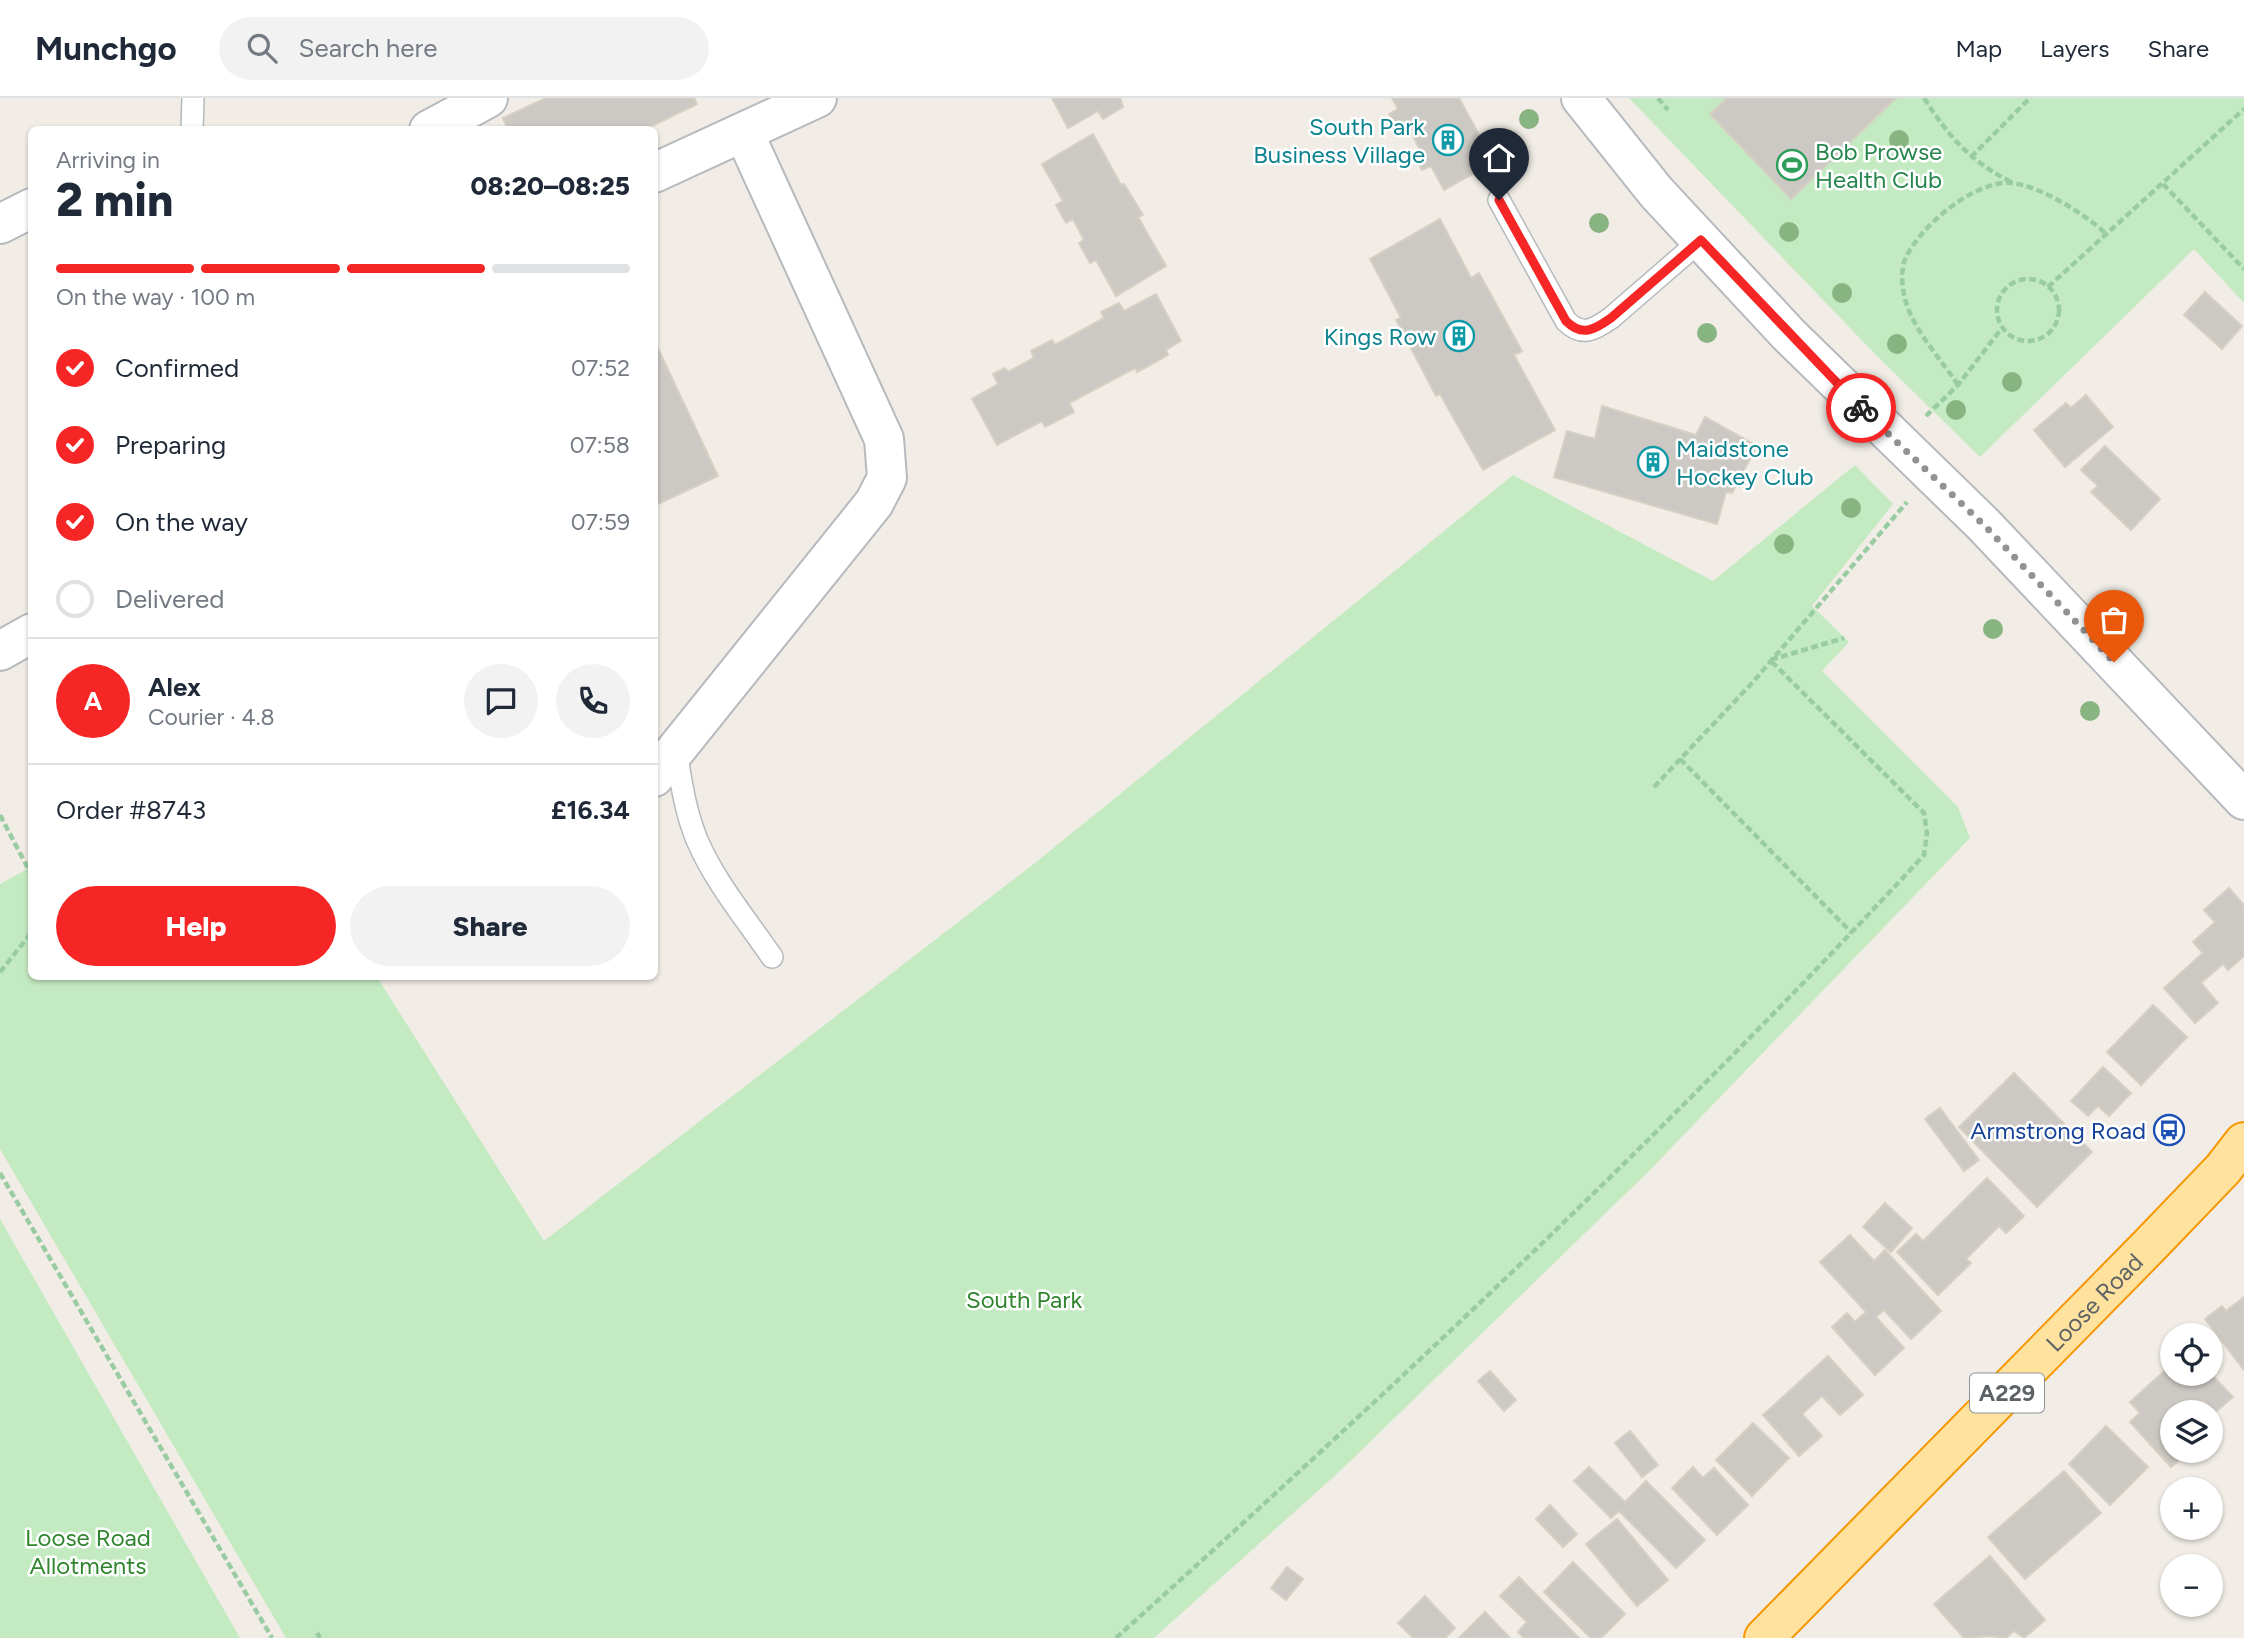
<!DOCTYPE html>
<meta charset="utf-8">
<style>
body{margin:0;font-family:Figtree,sans-serif;background:#f2f2f3;color:#1f2937;height:100vh;display:flex;flex-direction:column;font-size:26px;white-space:nowrap}
*{box-sizing:border-box;margin:0}
p{font-size:23px;color:#747a83}
.icon{flex:none;width:38px;height:38px;fill:none;stroke:currentColor;stroke-width:2;stroke-linecap:round;stroke-linejoin:round}
.map{position:relative;flex:1;overflow:hidden}
.panel{position:absolute;left:28px;top:28px;width:630px;height:854px;display:flex;flex-direction:column;background:#fff;border-radius:10px;box-shadow:0 2px 5px #0004}
.panel>*{flex:none}
.fabs{position:absolute;left:2160px;top:1225px;display:grid;gap:14px}
.fabs a{display:grid;place-items:center;width:63px;height:63px;border-radius:50%;background:#fff;box-shadow:0 2px 5px #0004;font-size:35px}
.pin{position:absolute;display:grid;place-items:center;width:60px;height:60px;color:#fff;margin:-72px -30px;border-radius:50% 50% 50% 0;rotate:-45deg;box-shadow:0 0 7px #0007}
.pin .icon{rotate:45deg}
.courier{position:absolute;display:grid;place-items:center;width:70px;height:70px;margin:-35px;border:5px solid #f72626;border-radius:50%;background:#fff;color:#222;box-shadow:0 2px 9px #0007}
.summary em{font-style:normal;font-weight:800}
.summary div{display:flex;flex-direction:column-reverse}
.summary{display:flex;align-items:center;justify-content:space-between;height:119px;padding:0 28px}
h1{font-size:46px;font-weight:800;line-height:52px}
.bar{display:grid;grid-template-columns:repeat(4,1fr);gap:10px 7px;align-content:center;height:84px;padding:0 28px}
.bar i{height:9px;border-radius:5px;background:#e0e1e3}
.bar .selected{background:#f72626}
.bar p{grid-column:span 4}
.line{display:flex;align-items:center;gap:18px;padding:0 28px;border-top:2px solid #e0e1e3}
.line div{flex:1}
.round{display:grid;place-items:center;flex:none;width:74px;height:74px;border-radius:37px;background:#f2f2f3}
ol{padding:0 28px;list-style:none}
li{display:flex;align-items:center;gap:21px;height:77px}
li p{margin-inline-start:auto}
li .icon{padding:7px;border-radius:50%;background:#f72626;color:#fff;stroke-width:4}
li:last-child{color:#747a83}
li i{width:38px;height:38px;border:4px solid #e0e1e3;border-radius:50%}
.primary-button{display:flex;gap:14px;margin-top:auto;padding:14px 28px}
.primary-button a{flex:1;height:80px;border-radius:42px;background:#f72626;color:#fff;font-size:28px;font-weight:800;line-height:80px;text-align:center}
.primary-button a+a{background:#f2f2f3;color:#1f2937}
header{display:flex;align-items:center;gap:42px;box-sizing:border-box;height:98px;padding:0 35px;background:#fff;border-bottom:2px solid #e0e1e3}
header strong{font-size:33px}
nav{display:flex;gap:38px;margin-inline-start:auto;font-size:24px}
.search{width:490px;height:63px;background:#f2f2f3;display:flex;align-items:center;gap:18px;box-sizing:border-box;padding:0 24px;border-radius:38px;color:#747a83;font-size:26px}
.map>svg:first-child{display:block}
</style>
<header>
<strong>Munchgo</strong>
<div class="search"><svg class="icon" aria-label="search" viewBox="0 0 24 24"><circle cx="10" cy="10" r="6"/><path d="M15 15l6 6"/></svg>Search here</div>
<nav><a>Map</a><a>Layers</a><a>Share</a></nav>
</header>
<div class="map">
<svg width="2244" height="1540" viewBox="0 0 2244 1540">
<rect width="100%" height="100%" fill="#f1ede6"/>
<g fill="#c4eac1">
<path d="M1629 0H2244V205L2194 151 1980 359 1876 257Z"/>
<path d="M1855 367 1893 406 1812 508 1849 544 1822 573 1958 709 1970 740 1649 1073 1340 1373 1154 1540H286L0 1051V786L31 769 32 878 377 879 544 1143 1035 765 1513 377 1713 483Z"/>
<path d="M0 1121 240 1540H0Z"/>
</g>
<g fill="#ccc8c3" stroke="#d6cfc3" stroke-width="2">
<path d="M546 0H694L697 6 644 32H508L503 20Z"/>
<path d="M1052 0H1120L1123 9 1103 21 1098 13 1068 30Z"/>
<path d="M1392 0H1459L1494 64 1444 92 1431 68 1422 72 1413 55 1420 52 1407 26 1398 31 1389 16 1398 11Z"/>
<path d="M1727 0H1896L1791 101 1710 16Z"/>
<path d="M1093 36 1121 87 1124 86 1143 117 1138 119 1166 168 1116 198 1096 162 1090 165 1079 145 1084 142 1073 121 1066 125 1056 107 1063 103 1042 66Z"/>
<path d="M1440 121 1471 180 1479 175 1522 253 1514 257 1555 332 1483 372 1440 296 1436 298 1396 222 1401 220 1370 161Z"/>
<path d="M2205 194 2242 228 2222 251 2184 217Z"/>
<path d="M1156 196 1181 243 1166 252 1168 257 1137 274 1135 270 1069 305 1074 314 1045 329 1042 323 997 347 972 301 998 286 993 276 1005 270 1008 274 1034 260 1031 253 1052 242 1055 247 1104 220 1101 214 1119 205 1124 213Z"/>
<path d="M654 242 718 378 654 408Z"/>
<path d="M2086 297 2113 329 2065 369 2034 332 2066 305 2071 310Z"/>
<path d="M1602 308 1696 337 1705 319 1757 348 1732 395 1726 394 1717 426 1554 379 1567 333 1595 341Z"/>
<path d="M2105 348 2160 401 2131 432 2091 394 2098 388 2081 372Z"/>
<path d="M2229 790 2244 807V858L2228 872 2223 866 2201 885 2218 905 2195 925 2164 890 2203 855 2193 844 2215 824 2204 812Z"/>
<path d="M2153 907 2187 939 2141 987 2107 954Z"/>
<path d="M2103 969 2131 995 2109 1018 2098 1008 2088 1018 2071 1003Z"/>
<path d="M2014 975 2092 1054 2037 1109 1959 1029Z"/>
<path d="M1940 1010 1979 1062 1964 1073 1925 1021Z"/>
<path d="M1987 1080 2024 1118 2006 1135 1999 1128 1966 1161 1971 1165 1938 1197 1897 1154 1916 1136 1923 1143Z"/>
<path d="M1885 1105 1912 1130 1891 1154 1863 1129Z"/>
<path d="M1850 1137 1874 1163 1885 1152 1941 1213 1911 1241 1884 1212 1876 1219 1904 1250 1875 1277 1832 1229 1847 1215 1855 1224 1866 1214 1820 1164Z"/>
<path d="M2244 1199V1272L2205 1221 2222 1208 2226 1213Z"/>
<path d="M1828 1258 1863 1297 1840 1317 1822 1298 1802 1316 1822 1338 1799 1358 1763 1317Z"/>
<path d="M2172 1266V1276L2210 1275 2233 1299 2214 1315 2203 1302 2190 1314H2172V1353H2189L2171 1369 2130 1324 2140 1315 2130 1304Z"/>
<path d="M1490 1273 1516 1302 1504 1313 1478 1283Z"/>
<path d="M1753 1325 1789 1360 1752 1398 1716 1362Z"/>
<path d="M2106 1328 2148 1369 2110 1407 2069 1366Z"/>
<path d="M1630 1333 1658 1367 1642 1379 1615 1345Z"/>
<path d="M1589 1369 1625 1404 1646 1383 1705 1442 1676 1470 1619 1413 1611 1420 1574 1383Z"/>
<path d="M1693 1369 1703 1380 1714 1370 1748 1407 1717 1437 1672 1390Z"/>
<path d="M2064 1373 2101 1415 2025 1481 1988 1439Z"/>
<path d="M1550 1407 1577 1436 1563 1449 1536 1421Z"/>
<path d="M1617 1421 1668 1482 1637 1508 1586 1446Z"/>
<path d="M1990 1458 2045 1522 2024 1540 2014 1533 2006 1540 1989 1538 1964 1540 1934 1506Z"/>
<path d="M1573 1464 1625 1516 1601 1540H1591L1544 1494Z"/>
<path d="M1287 1469 1303 1481 1286 1502 1271 1490Z"/>
<path d="M1519 1479 1579 1540H1524L1518 1534 1527 1524 1500 1498Z"/>
<path d="M1425 1498 1455 1530 1445 1540H1413L1398 1525Z"/>
<path d="M1485 1514 1510 1540H1459Z"/>
</g>
<g fill="none" stroke-linecap="round" stroke-linejoin="round">
<g stroke="#b6b9bd" stroke-width="24">
<g id="service">
<path d="M192 32 193 0"/>
<path d="M1499 102 1566 223C1582 239 1594 232 1611 220L1701 142"/>
<path d="M676 653C681 683 685 713 697 742 715 784 746 821 772 859"/>
</g>
</g>
<g stroke="#b6b9bd" stroke-width="42">
<g id="minor">
<path d="M1581 0 1656 94 1789 237 1984 427 2244 702"/>
<path d="M429 32 488 0"/>
<path d="M654 75 817 0"/>
<path d="M0 126 32 110"/>
<path d="M0 553 32 535"/>
<path d="M654 679 874 405 887 380 884 341 744 35"/>
</g>
</g>
<g stroke="#f69600" stroke-width="42">
<g id="trunk">
<path id="s1" d="M1764 1540 2150 1147 2223 1071 2244 1044"/>
</g>
</g>
<g stroke="#99cca3" stroke-width="4.5" stroke-dasharray="7 3.5" stroke-linecap="butt">
<path d="M1658 0 1668 12"/>
<path d="M1924 0C1949 39 1970 63 2011 84"/>
<path d="M1971 59 2030 0"/>
<path d="M2163 86 2244 171"/>
<circle cx="2028" cy="212" r="31"/>
<path d="M2048 189 2244 11"/>
<path d="M1958 287C1941 261 1913 232 1905 201 1902 190 1901 175 1904 164 1916 131 1975 81 2012 85 2040 88 2085 116 2105 135"/>
<path d="M1926 318 1958 287 2002 230"/>
<path d="M1680 661 1852 835"/>
<path d="M1654 689 1753 584 1907 404"/>
<path d="M0 717 32 778"/>
<path d="M0 874 32 834"/>
<path d="M0 1075 272 1540"/>
<path d="M317 1535 320 1540"/>
<path d="M1116 1540C1395 1289 1669 1033 1924 757L1927 736 1924 715 1770 562 1844 540"/>
</g>
<use href="#service" stroke="#fff" stroke-width="21"/>
<use href="#minor" stroke="#fff" stroke-width="38"/>
<use href="#trunk" stroke="#ffe29d" stroke-width="38"/>
</g>
<g fill="#87b481">
<circle cx="1529" cy="21" r="10"/>
<circle cx="1899" cy="42" r="10"/>
<circle cx="1599" cy="125" r="10"/>
<circle cx="1789" cy="134" r="10"/>
<circle cx="1842" cy="195" r="10"/>
<circle cx="1707" cy="235" r="10"/>
<circle cx="1897" cy="246" r="10"/>
<circle cx="2012" cy="284" r="10"/>
<circle cx="1956" cy="312" r="10"/>
<circle cx="1851" cy="410" r="10"/>
<circle cx="1784" cy="446" r="10"/>
<circle cx="1993" cy="531" r="10"/>
<circle cx="2090" cy="613" r="10"/>
</g>
<g fill="none" stroke-linecap="round" stroke-linejoin="round">
<path stroke="#919393" stroke-width="7" stroke-dasharray="0 12.6" d="M1861 310 1984 427 2114 564"/>
<path stroke="#f72626" stroke-width="9" d="M1499 102 1566 223C1582 239 1594 232 1611 220L1701 142 1861 310"/>
</g>
<defs>
<g id="building-ring" transform="scale(1.575)"><circle r="9.5" fill="#fff" stroke="#0f9aa8" stroke-width="1.5"/><path d="M-4-6H4V6H1V3H-1V6H-4ZM-2.5-4.3h1.7v1.8h-1.7ZM.8-4.3h1.7v1.8H.8ZM-2.5-1h1.7V.8h-1.7ZM.8-1h1.7V.8H.8Z" fill="#0f9aa8"/></g>
<g id="stadium-ring" transform="scale(1.575)"><circle r="9.5" fill="#fff" stroke="#2e9e5b" stroke-width="1.5"/><path d="M0-5a6.5 5 0 1 0 0 10a6.5 5 0 1 0 0-10ZM-3.5-1.8h7v3.6h-7Z" fill="#2e9e5b"/></g>
<g id="bus-ring" transform="scale(1.575)"><circle r="9.5" fill="#fff" stroke="#1a4fb4" stroke-width="1.5"/><path d="M-5-6H5V4H4V6H2V4H-2V6H-4V4H-5ZM-3.5-4V0h7V-4ZM-3.5 1.2v1.5H-2V1.2ZM2 1.2v1.5H3.5V1.2Z" fill="#1a4fb4"/></g>
</defs>
<g fill-rule="evenodd">
<use href="#building-ring" x="1448" y="42"/>
<use href="#stadium-ring" x="1792" y="67"/>
<use href="#building-ring" x="1459" y="238"/>
<use href="#building-ring" x="1653" y="364"/>
<use href="#bus-ring" x="2169" y="1032"/>
</g>
<g text-anchor="middle" dominant-baseline="central" stroke-width="5" stroke-linejoin="round" paint-order="stroke">
<rect fill="#fff" stroke="#8e9195" stroke-width="2" x="1970" y="1275.5" width="74" height="39" rx="5"/>
<g font-size="23" font-weight="bold" fill="#5d6267">
<text x="2007" y="1295">A229</text>
</g>
<g font-size="24" fill="#0d838f" stroke="#fff" text-anchor="end">
<text x="1425" y="28">South Park<tspan x="1425" dy="28">Business Village</tspan></text>
<text x="1436" y="238">Kings Row</text>
<text x="1676" y="350" text-anchor="start">Maidstone<tspan x="1676" dy="28">Hockey Club</tspan></text>
</g>
<g font-size="24" fill="#27864d" stroke="#fff" text-anchor="start">
<text x="1815" y="53">Bob Prowse<tspan x="1815" dy="28">Health Club</tspan></text>
</g>
<g font-size="24" fill="#164399" stroke="#fff" text-anchor="end">
<text x="2146" y="1032">Armstrong Road</text>
</g>
<g font-size="24" fill="#30852e" stroke="#fff">
<text x="1024" y="1201">South Park</text>
<text x="88" y="1439">Loose Road<tspan x="88" dy="28">Allotments</tspan></text>
</g>
<g font-size="24" fill="#5d6267" stroke="#fff">
<text stroke="none"><textPath href="#s1" startOffset="471">Loose Road</textPath></text>
</g>
</g>
</svg>
<div class="fabs">
<a><svg class="icon" aria-label="locate" viewBox="0 0 24 24"><circle cx="12" cy="12" r="6"/><path d="M12 2v4M12 18v4M2 12h4M18 12h4"/></svg></a>
<a><svg class="icon" aria-label="layers" viewBox="0 0 24 24"><path d="M12 4l9 5-9 5-9-5zM3 14l9 5 9-5"/></svg></a>
<a>+</a>
<a>−</a>
</div>
<div class="pin" style="left:2114px;top:564px;background:#ea580c"><svg class="icon" aria-label="bag" viewBox="0 0 24 24"><path d="M5 8h14l-1 12H6zM9 8a3 3 0 0 1 6 0"/></svg></div>
<div class="pin" style="left:1499px;top:102px;background:#1f2937"><svg class="icon" aria-label="home" viewBox="0 0 24 24"><path d="M3 11l9-7 9 7M6 9v11h12V9"/></svg></div>
<div class="courier" style="left:1861px;top:310px"><svg class="icon" aria-label="bike" viewBox="0 0 24 24"><circle cx="6" cy="16" r="4"/><circle cx="18" cy="16" r="4"/><path d="M6 16l4-8h5l3 8M10 8l3 8H6M13 5h3"/></svg></div>
<section class="panel">
<div class="summary"><div><h1>2 min</h1><p>Arriving in</p></div><em>08:20–08:25</em></div>
<div class="bar"><i class="selected"></i><i class="selected"></i><i class="selected"></i><i></i><p>On the way · 100 m</p></div>
<ol>
<li><svg class="icon" aria-label="check" viewBox="0 0 24 24"><path d="M5 12l5 5 9-10"/></svg>Confirmed<p>07:52</p></li>
<li><svg class="icon" aria-label="check" viewBox="0 0 24 24"><path d="M5 12l5 5 9-10"/></svg>Preparing<p>07:58</p></li>
<li><svg class="icon" aria-label="check" viewBox="0 0 24 24"><path d="M5 12l5 5 9-10"/></svg>On the way<p>07:59</p></li>
<li><i></i>Delivered</li>
</ol>
<div class="line" style="height:126px"><b class="round" style="background:#f72626;color:#fff">A</b><div><b>Alex</b><p>Courier · 4.8</p></div><a class="round"><svg class="icon" aria-label="chat" viewBox="0 0 24 24"><path d="M4 5h16v11H9l-5 4z"/></svg></a><a class="round"><svg class="icon" aria-label="phone" viewBox="0 0 24 24"><path d="M5 4h4l2 5-3 2q2 4 5 5l2-3 5 2v4C11 20 4 13 5 4z"/></svg></a></div>
<div class="line" style="height:91px"><div>Order #8743</div><b>£16.34</b></div>
<div class="primary-button"><a>Help</a><a>Share</a></div>
</section>
</div>
